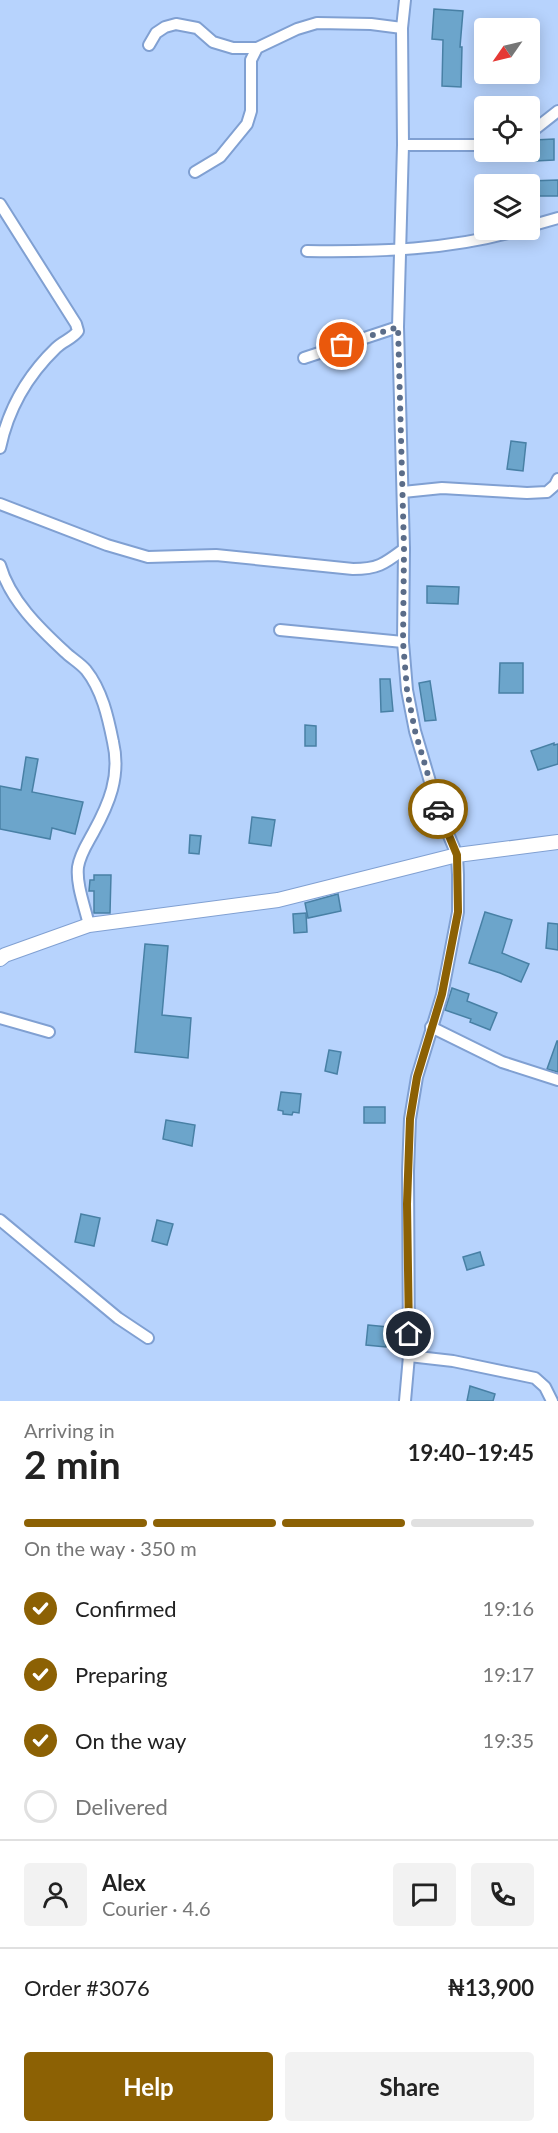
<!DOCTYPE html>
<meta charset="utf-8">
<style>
body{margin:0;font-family:Lato,sans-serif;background:#f2f2f2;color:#222;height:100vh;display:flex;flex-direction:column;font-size:22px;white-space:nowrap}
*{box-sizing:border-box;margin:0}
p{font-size:20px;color:#767676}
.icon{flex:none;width:33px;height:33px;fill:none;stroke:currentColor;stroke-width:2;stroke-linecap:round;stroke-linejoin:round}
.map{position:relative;height:1401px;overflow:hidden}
.sheet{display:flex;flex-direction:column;background:#fff;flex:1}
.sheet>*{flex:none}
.needle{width:39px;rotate:236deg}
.tools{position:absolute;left:474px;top:18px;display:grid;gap:12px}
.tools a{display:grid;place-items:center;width:66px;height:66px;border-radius:6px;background:#fff;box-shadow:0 3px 15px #0003;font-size:30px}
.pin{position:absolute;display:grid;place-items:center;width:51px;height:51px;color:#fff;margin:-26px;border:3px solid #fff;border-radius:50%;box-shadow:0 2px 6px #0007}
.courier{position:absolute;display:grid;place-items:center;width:60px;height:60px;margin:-30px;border:4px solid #8c6104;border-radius:50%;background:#fff;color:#222;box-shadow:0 2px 8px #0007}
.headline em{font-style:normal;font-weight:700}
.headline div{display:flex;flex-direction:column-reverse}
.headline{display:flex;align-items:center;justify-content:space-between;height:102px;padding:0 24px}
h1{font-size:39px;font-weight:700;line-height:45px}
.bar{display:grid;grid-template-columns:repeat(4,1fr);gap:9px 6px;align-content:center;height:72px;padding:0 24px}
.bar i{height:8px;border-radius:4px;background:#e0e0e0}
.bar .current{background:#8c6104}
.bar p{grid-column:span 4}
.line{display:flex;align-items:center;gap:15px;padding:0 24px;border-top:2px solid #e0e0e0}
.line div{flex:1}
.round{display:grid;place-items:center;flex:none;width:63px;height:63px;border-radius:6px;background:#f2f2f2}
ol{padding:0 24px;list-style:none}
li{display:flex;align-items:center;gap:18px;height:66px}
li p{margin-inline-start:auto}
li .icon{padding:6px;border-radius:50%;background:#8c6104;color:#fff;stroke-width:4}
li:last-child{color:#767676}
li i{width:33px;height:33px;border:3px solid #e0e0e0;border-radius:50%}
.cta{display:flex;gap:12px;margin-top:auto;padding:12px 24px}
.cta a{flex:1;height:69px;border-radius:6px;background:#8c6104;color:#fff;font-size:24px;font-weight:700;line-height:69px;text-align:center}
.cta a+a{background:#f2f2f2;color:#222}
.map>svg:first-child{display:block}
</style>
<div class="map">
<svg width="558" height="1401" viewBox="0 0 558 1401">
<rect width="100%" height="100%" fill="#b7d3fd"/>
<g fill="#6ca5cb" stroke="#4880a5" stroke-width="1.5">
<path d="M434 9 463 11 460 47H462L461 87 442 86 443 40 432 39Z"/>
<path d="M554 139V160L535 161 534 140Z"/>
<path d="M558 180V196H530V181Z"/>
<path d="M511 441 526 443 523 471 507 469Z"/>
<path d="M427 586 459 587 458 604 427 603Z"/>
<path d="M500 663H523V693H499Z"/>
<path d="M380 679H390L393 711 381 712Z"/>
<path d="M430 681 436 720 425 721 419 683Z"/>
<path d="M305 725 316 726V746H305Z"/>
<path d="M554 743V745L558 744V764L538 770 531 751Z"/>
<path d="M26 757 38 759 32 792 83 802 75 834 52 828 50 839 0 829V786L21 790Z"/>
<path d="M252 817 275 820 271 846 249 843Z"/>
<path d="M190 835 201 836 199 854 189 853Z"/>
<path d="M94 875H111L110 913H94V891H89L90 880H94Z"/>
<path d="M338 894 341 911 308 918 305 903Z"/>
<path d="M485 912 512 920 502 953 529 964 521 982 500 973 469 963Z"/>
<path d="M306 913 307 932 294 933 293 914Z"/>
<path d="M548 923 558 924V950L546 948Z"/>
<path d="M145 944 168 946 162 1015 191 1018 188 1058 135 1052Z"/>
<path d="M452 988 469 994 467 1001 497 1013 490 1030 470 1022 471 1019 445 1010Z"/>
<path d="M557 1041H558V1072L547 1069Z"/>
<path d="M329 1050 341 1052 337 1074 325 1071Z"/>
<path d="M281 1092 301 1094 299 1113 293 1112 292 1115 283 1114V1111L278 1110Z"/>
<rect x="364" y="1107" width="21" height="16"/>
<path d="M166 1120 195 1125 192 1146 163 1139Z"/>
<path d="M81 1214 100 1218 94 1246 75 1242Z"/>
<path d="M157 1220 173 1224 167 1245 152 1241Z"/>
<path d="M480 1252 484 1265 467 1270 463 1257Z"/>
<path d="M368 1325 388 1327 386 1347 366 1345Z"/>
<path d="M470 1386 495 1394 493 1401H467Z"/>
</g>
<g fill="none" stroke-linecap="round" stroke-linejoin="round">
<g stroke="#80a0d2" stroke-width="14">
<g id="minor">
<path d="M405 0 402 28 403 145 398 327 404 549 403 642 407 690 415 731 439 812 457 855 458 875V912L442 995 417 1077 410 1119 408 1171 409 1356 405 1401"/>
<path d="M149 45 156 33 165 27 176 24 197 28 213 42 233 48H257"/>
<path d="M530 133 558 111"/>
<path d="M403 145H484"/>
<path d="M195 172 220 157 247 124 251 111V60L257 48 297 29 317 23 371 24 402 28"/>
<path d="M0 204 76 324 78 331C72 339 63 341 56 348 28 375 8 410 0 448"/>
<path d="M530 226 558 218"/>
<path d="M307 251C378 252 451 250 519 230"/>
<path d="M304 358 398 327"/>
<path d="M403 492 442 488 527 493 547 492 555 485 558 479"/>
<path d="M0 504 107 545 148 557 216 555 353 569C378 569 384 564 404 549"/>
<path d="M0 565C10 600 39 628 65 652 71 658 80 663 86 670 102 690 108 717 113 742 121 776 109 804 93 833 87 844 80 854 78 867 76 885 85 907 89 925"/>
<path d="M280 630 403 642"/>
<path d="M0 1018 49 1032"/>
<path d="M431 1027 502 1062 558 1080"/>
<path d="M0 1220 118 1318 148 1338"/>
<path d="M409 1356 453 1361 535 1378 545 1387 552 1401"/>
</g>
</g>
<g stroke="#80a0d2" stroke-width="16">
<path id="major" d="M0 959 5 955 89 925 278 900 457 855 558 842"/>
</g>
<use href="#minor" stroke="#fff" stroke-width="10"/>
<use href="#major" stroke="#fff" stroke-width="14"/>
</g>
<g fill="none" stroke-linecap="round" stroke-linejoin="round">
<path stroke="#5b6d89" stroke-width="6" stroke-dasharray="0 10.8" d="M342 345 398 327 404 549 403 642 407 690 415 731 438 809"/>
<path stroke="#8c6104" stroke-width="8" d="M409 1334 407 1204 410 1119 417 1077 442 994 458 912 457 855 438 809"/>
</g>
</svg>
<div class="tools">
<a><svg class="needle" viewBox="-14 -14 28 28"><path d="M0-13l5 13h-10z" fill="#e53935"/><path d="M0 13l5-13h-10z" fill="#767676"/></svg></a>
<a><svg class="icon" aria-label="locate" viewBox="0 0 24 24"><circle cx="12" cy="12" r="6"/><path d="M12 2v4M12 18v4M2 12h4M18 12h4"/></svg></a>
<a><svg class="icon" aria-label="layers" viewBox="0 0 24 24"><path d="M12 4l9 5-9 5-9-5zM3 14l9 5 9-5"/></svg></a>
</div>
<div class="pin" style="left:342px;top:345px;background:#ea580c"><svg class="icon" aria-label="bag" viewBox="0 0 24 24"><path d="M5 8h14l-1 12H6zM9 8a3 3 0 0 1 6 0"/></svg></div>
<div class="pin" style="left:409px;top:1334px;background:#1f2937"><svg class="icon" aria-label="home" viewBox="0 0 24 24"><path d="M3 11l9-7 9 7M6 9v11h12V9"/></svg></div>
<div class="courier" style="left:438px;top:809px"><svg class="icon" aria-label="car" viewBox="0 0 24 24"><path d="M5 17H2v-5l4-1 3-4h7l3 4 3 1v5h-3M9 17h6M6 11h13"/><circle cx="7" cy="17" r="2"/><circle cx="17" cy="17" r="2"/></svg></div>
</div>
<section class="sheet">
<div class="headline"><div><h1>2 min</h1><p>Arriving in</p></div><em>19:40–19:45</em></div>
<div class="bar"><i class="current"></i><i class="current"></i><i class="current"></i><i></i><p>On the way · 350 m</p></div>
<ol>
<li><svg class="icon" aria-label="check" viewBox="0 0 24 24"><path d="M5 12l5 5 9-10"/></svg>Confirmed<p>19:16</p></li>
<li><svg class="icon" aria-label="check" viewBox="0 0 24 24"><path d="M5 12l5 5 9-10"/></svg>Preparing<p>19:17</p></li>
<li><svg class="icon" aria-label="check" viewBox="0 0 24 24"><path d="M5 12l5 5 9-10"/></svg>On the way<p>19:35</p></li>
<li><i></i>Delivered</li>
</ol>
<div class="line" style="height:108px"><a class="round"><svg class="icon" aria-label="person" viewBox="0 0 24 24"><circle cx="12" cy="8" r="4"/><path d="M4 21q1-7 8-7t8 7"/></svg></a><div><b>Alex</b><p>Courier · 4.6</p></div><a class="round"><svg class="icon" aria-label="chat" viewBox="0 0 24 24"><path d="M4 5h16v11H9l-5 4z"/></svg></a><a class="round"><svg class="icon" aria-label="phone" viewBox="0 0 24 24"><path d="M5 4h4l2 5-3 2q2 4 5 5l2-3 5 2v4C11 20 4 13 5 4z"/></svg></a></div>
<div class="line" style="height:78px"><div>Order #3076</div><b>₦13,900</b></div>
<div class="cta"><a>Help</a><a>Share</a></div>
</section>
